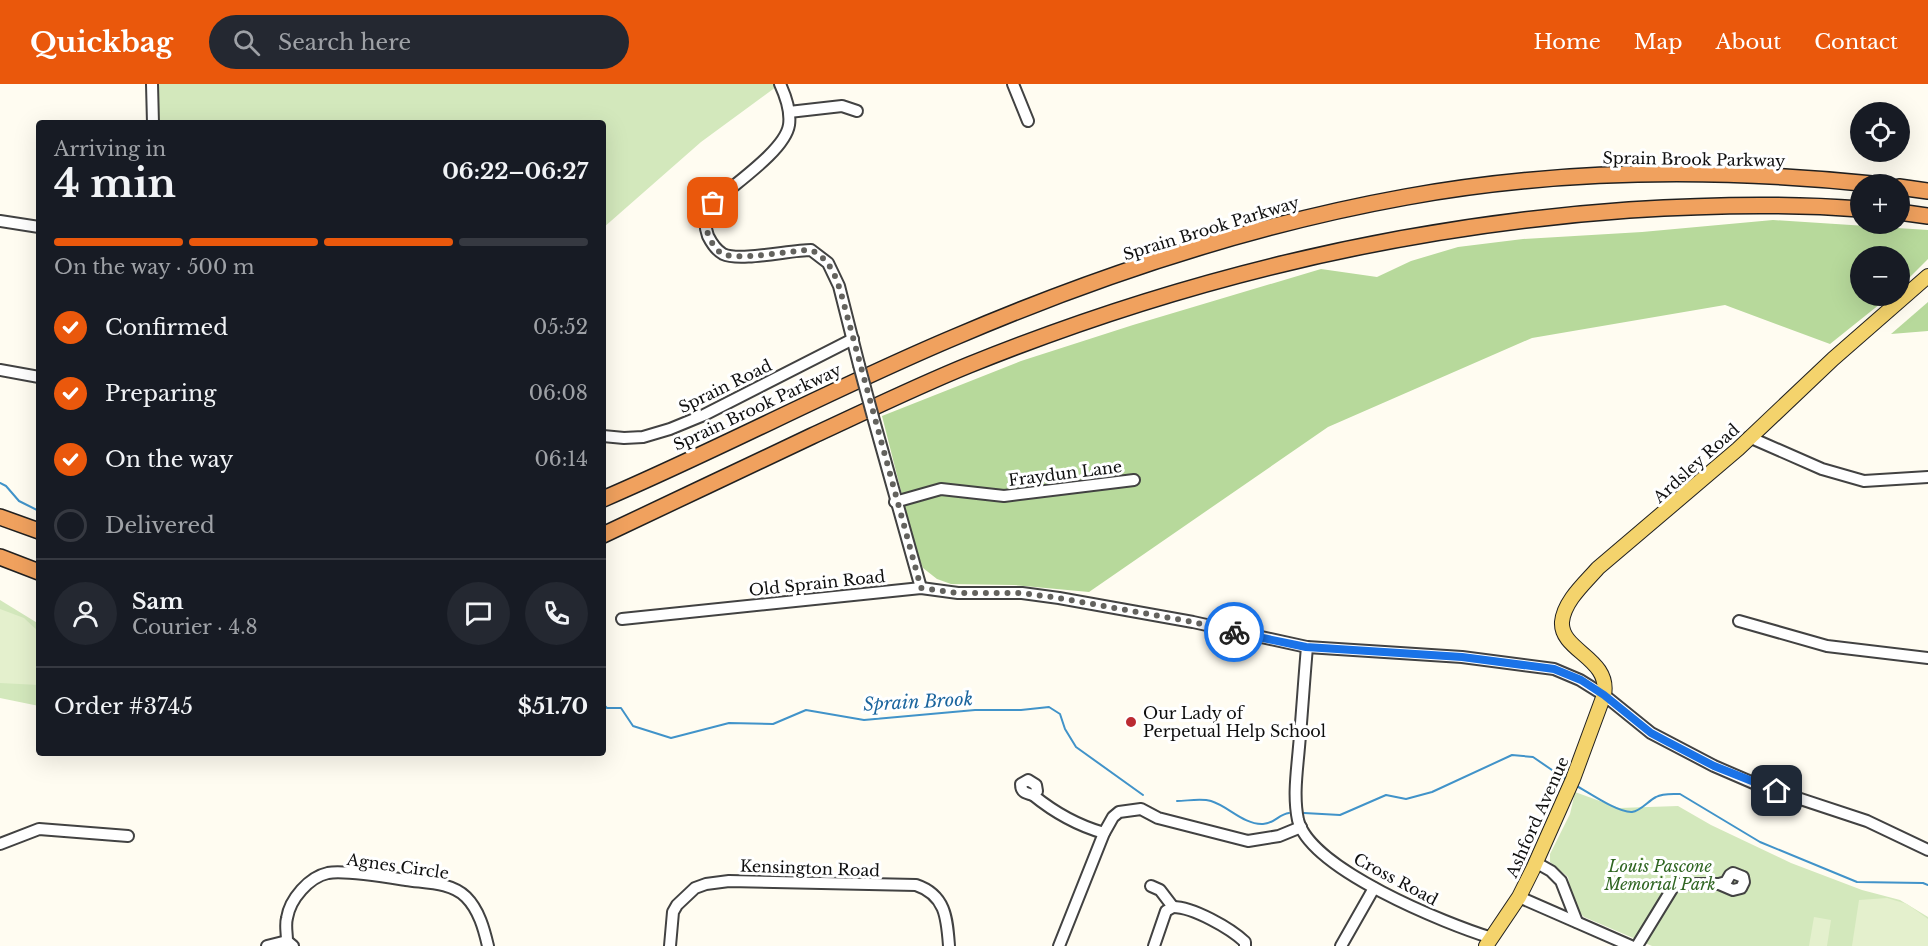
<!DOCTYPE html>
<meta charset="utf-8">
<style>
body{margin:0;font-family:"Libre Baskerville",serif;background:#242831;color:#f1f3f6;height:100vh;display:flex;flex-direction:column;font-size:22px;white-space:nowrap}
*{box-sizing:border-box;margin:0}
p{font-size:20px;color:#9ea1a6}
.icon{flex:none;width:33px;height:33px;fill:none;stroke:currentColor;stroke-width:2;stroke-linecap:round;stroke-linejoin:round}
.map{position:relative;flex:1;overflow:hidden}
.panel{position:absolute;left:36px;top:36px;width:570px;height:636px;display:flex;flex-direction:column;background:#171b24;border-radius:6px;box-shadow:0 6px 24px #0002}
.panel>*{flex:none}
.buttons{position:absolute;left:1850px;top:18px;display:grid;gap:12px}
.buttons a{display:grid;place-items:center;width:60px;height:60px;border-radius:50%;background:#171b24;box-shadow:0 6px 24px #0002;font-size:30px}
.pin{position:absolute;display:grid;place-items:center;width:51px;height:51px;color:#fff;margin:-26px;border-radius:12px;box-shadow:0 3px 9px #0006}
.courier{position:absolute;display:grid;place-items:center;width:60px;height:60px;margin:-30px;border:4px solid #1a73e8;border-radius:50%;background:#fff;color:#222;box-shadow:0 2px 8px #0007}
.overview em{font-style:normal;font-weight:700}
.overview div{display:flex;flex-direction:column-reverse}
.overview{display:flex;align-items:center;justify-content:space-between;height:102px;padding:0 18px}
h1{font-size:39px;font-weight:700;line-height:45px}
.bar{display:grid;grid-template-columns:repeat(4,1fr);gap:9px 6px;align-content:center;height:72px;padding:0 18px}
.bar i{height:8px;border-radius:4px;background:#363941}
.bar .active{background:#ea580c}
.bar p{grid-column:span 4}
.line{display:flex;align-items:center;gap:15px;padding:0 18px;border-top:2px solid #363941}
.line div{flex:1}
.round{display:grid;place-items:center;flex:none;width:63px;height:63px;border-radius:32px;background:#242831}
ol{padding:0 18px;list-style:none}
li{display:flex;align-items:center;gap:18px;height:66px}
li p{margin-inline-start:auto}
li .icon{padding:6px;border-radius:50%;background:#ea580c;color:#fff;stroke-width:4}
li:last-child{color:#9ea1a6}
li i{width:33px;height:33px;border:3px solid #363941;border-radius:50%}
header{display:flex;align-items:center;gap:36px;box-sizing:border-box;height:84px;padding:0 30px;background:#ea580c;color:#fff}
header strong{font-size:28px}
nav{display:flex;gap:33px;margin-inline-start:auto;font-size:21px}
.search{width:420px;height:54px;background:#242831;display:flex;align-items:center;gap:15px;box-sizing:border-box;padding:0 21px;border-radius:33px;color:#9ea1a6;font-size:22px}
.map>svg:first-child{display:block}
</style>
<header>
<strong>Quickbag</strong>
<div class="search"><svg class="icon" aria-label="search" viewBox="0 0 24 24"><circle cx="10" cy="10" r="6"/><path d="M15 15l6 6"/></svg>Search here</div>
<nav><a>Home</a><a>Map</a><a>About</a><a>Contact</a></nav>
</header>
<div class="map">
<svg width="1928" height="862" viewBox="0 0 1928 862">
<rect width="100%" height="100%" fill="#fffcf1"/>
<g fill="#d3e8bc">
<path d="M152 0H780L701 58 603 144V39H152Z"/>
<path d="M0 516 39 540V622L0 614Z"/>
<path d="M1575 708 1619 724 1678 722 1711 741 1791 779 1862 806 1900 816 1928 833V862H1652L1584 833 1577 826 1572 814 1568 793 1550 778V770L1570 730Z"/>
</g>
<g fill="#b7d99b">
<path d="M1773 136 1928 146V175L1899 204V172H1860V212H1890L1830 260 1725 221 1532 254 1328 343 1089 508 1014 501 951 500 937 495 923 484 917 470 882 332 1021 277 1133 241 1321 185 1377 193 1411 177 1458 163 1523 155 1642 148Z"/>
<path d="M1928 218V247L1891 250Z"/>
</g>
<g fill="#e4f0cd">
<path d="M0 525 24 534 39 548V601L0 599Z"/>
<path d="M1887 814 1907 820 1928 835V862H1852L1859 816Z"/>
<path d="M1814 833 1831 836 1827 862H1809Z"/>
</g>
<g fill="none" stroke-linecap="round" stroke-linejoin="round">
<g stroke="#4193c9" stroke-width="2">
<path d="M0 399 6 402 19 417 39 427"/>
<path d="M603 620 607 624H621L633 642 671 654 729 639 773 640 806 626 864 636 975 626H1021L1049 623 1060 630 1065 645 1076 663 1143 711"/>
<path d="M1575 701C1588 708 1618 729 1632 728 1641 727 1648 717 1656 713 1663 709 1672 710 1680 710L1760 758 1857 798 1923 799 1928 801"/>
<path d="M1177 717C1187 717 1201 714 1211 717 1228 722 1244 741 1263 740 1274 740 1279 730 1289 729"/>
<path d="M1304 729 1340 731 1386 711 1406 715 1432 708 1512 671 1533 673 1568 697"/>
</g>
<g stroke="#424242" stroke-width="14">
<g id="minor">
<path d="M152 0 153 39"/>
<path d="M780 0C786 13 791 27 789 41 785 67 731 102 711 121 705 130 704 141 708 152 711 158 716 166 723 170 740 178 790 166 811 166L828 179 839 202 859 281"/>
<path d="M1013 0 1028 37"/>
<path d="M789 28 842 22 857 27"/>
<path d="M0 137 39 143"/>
<path d="M0 286 39 293"/>
<path d="M873 333 921 504"/>
<path d="M603 352 624 354 643 353 670 345 704 331 853 255"/>
<path d="M1749 353 1822 385 1864 397 1928 393"/>
<path d="M895 418 941 405 1004 412 1134 396"/>
<path d="M622 535 921 504 958 509H1022L1059 514 1193 538 1307 563 1462 573 1554 585 1580 596 1604 611 1651 649 1714 682 1758 701 1867 737 1928 766"/>
<path d="M1739 537 1827 562 1928 574"/>
<path d="M1307 563C1304 597 1302 630 1299 663 1297 687 1293 712 1298 736 1310 785 1446 840 1492 854"/>
<path d="M1028 696 1036 701 1037 707 1033 711C1025 709 1021 708 1021 700Z"/>
<path d="M1033 711C1055 729 1076 741 1104 749"/>
<path d="M0 760 39 745 128 752"/>
<path d="M1535 778 1551 787 1561 797 1577 838"/>
<path d="M1733 789 1743 793 1744 798 1741 804 1733 806 1719 800 1726 798 1730 791Z"/>
<path d="M1151 802 1160 806 1173 823"/>
<path d="M1519 813 1631 862"/>
<path d="M1173 823C1193 823 1230 844 1245 858V862"/>
<path d="M267 862 287 857"/>
<path d="M293 862 287 857C287 849 285 841 287 834 290 815 309 793 328 789 345 786 387 793 406 796 425 799 451 798 466 813 479 826 484 845 488 862"/>
<path d="M670 862 673 828 677 821 695 804 706 800 729 797 916 801C946 811 947 835 949 862"/>
<path d="M1059 862 1104 749 1113 733 1119 728 1141 725 1158 734 1248 757 1279 752 1301 743"/>
<path d="M1154 862 1166 827 1173 823"/>
<path d="M1341 862 1374 804"/>
<path d="M1637 862 1675 800H1719"/>
</g>
</g>
<g stroke="#202020" stroke-width="16">
<path id="major" d="M1486 862 1519 813 1533 785 1573 695 1604 611C1611 574 1560 567 1562 538 1564 517 1585 499 1598 484L1738 365 1833 275 1928 192"/>
</g>
<g stroke="#202020" stroke-width="18">
<g id="highway">
<path d="M1899 103 1928 107"/>
<path d="M1899 128 1928 132"/>
<path d="M603 415C722 364 836 303 955 253 1100 191 1251 141 1406 113 1560 85 1717 84 1872 100"/>
<path d="M0 433 39 447"/>
<path d="M603 451C673 418 742 385 812 352 864 328 915 303 969 281 1179 196 1402 142 1629 126 1706 121 1783 119 1860 125"/>
<path d="M0 473 39 488"/>
</g>
</g>
<use href="#minor" stroke="#fff" stroke-width="10"/>
<use href="#major" stroke="#f4d36c" stroke-width="14"/>
<use href="#highway" stroke="#f0a15e" stroke-width="15"/>
<g stroke="#424242" stroke-width="14" stroke-linecap="butt">
<path id="minor-bridge" d="M859 281 873 333"/>
</g>
<use href="#minor-bridge" stroke="#fff" stroke-width="10"/>
</g>
<g fill="none" stroke-linecap="round" stroke-linejoin="round">
<path stroke="#63625e" stroke-width="6" stroke-dasharray="0 10.8" d="M713 119C705 128 703 138 708 150 710 156 715 165 721 169 735 178 792 166 811 166 834 177 839 202 845 224L921 504 958 509H1022L1059 514 1193 538 1234 548"/>
<path stroke="#1a73e8" stroke-width="8" d="M1234 548 1306 563 1462 573 1554 585 1581 596 1604 611 1651 649 1666 657 1714 682 1777 707"/>
</g>
<circle fill="#bb2b32" stroke="#fff" stroke-width="2" cx="1131" cy="638" r="6"/>
<g text-anchor="middle" dominant-baseline="central" stroke-width="6" stroke-linejoin="round" paint-order="stroke">
<g font-size="16" fill="#0f0f0f" stroke="#fff">
<text transform="translate(1694 75) rotate(1)">Sprain Brook Parkway</text>
<text transform="translate(1211 144) rotate(-17)">Sprain Brook Parkway</text>
<text transform="translate(725 302) rotate(-26)">Sprain Road</text>
<text transform="translate(757 323) rotate(-25)">Sprain Brook Parkway</text>
<text transform="translate(1696 379) rotate(-42)">Ardsley Road</text>
<text transform="translate(1065 389) rotate(-7)">Fraydun Lane</text>
<text transform="translate(817 499) rotate(-6)">Old Sprain Road</text>
<text transform="translate(1537 733) rotate(-66)">Ashford Avenue</text>
<text transform="translate(398 782) rotate(8)">Agnes Circle</text>
<text transform="translate(810 784) rotate(2)">Kensington Road</text>
<text transform="translate(1396 795) rotate(28)">Cross Road</text>
</g>
<g font-size="16" fill="#0f0f0f" stroke="#fff" text-anchor="start">
<text x="1143" y="629">Our Lady of<tspan x="1143" dy="18">Perpetual Help School</tspan></text>
</g>
<g font-size="16" font-style="italic" fill="#2f6521" stroke="#fff">
<text x="1660" y="782">Louis Pascone<tspan x="1660" dy="18">Memorial Park</tspan></text>
</g>
<g font-size="18" font-style="italic" fill="#1b659e" stroke="#fff">
<text transform="translate(918 618) rotate(-3)">Sprain Brook</text>
</g>
</g>
</svg>
<div class="buttons">
<a><svg class="icon" aria-label="locate" viewBox="0 0 24 24"><circle cx="12" cy="12" r="6"/><path d="M12 2v4M12 18v4M2 12h4M18 12h4"/></svg></a>
<a>+</a>
<a>−</a>
</div>
<div class="pin" style="left:713px;top:119px;background:#ea580c"><svg class="icon" aria-label="bag" viewBox="0 0 24 24"><path d="M5 8h14l-1 12H6zM9 8a3 3 0 0 1 6 0"/></svg></div>
<div class="pin" style="left:1777px;top:707px;background:#1f2937"><svg class="icon" aria-label="home" viewBox="0 0 24 24"><path d="M3 11l9-7 9 7M6 9v11h12V9"/></svg></div>
<div class="courier" style="left:1234px;top:548px"><svg class="icon" aria-label="bike" viewBox="0 0 24 24"><circle cx="6" cy="16" r="4"/><circle cx="18" cy="16" r="4"/><path d="M6 16l4-8h5l3 8M10 8l3 8H6M13 5h3"/></svg></div>
<section class="panel">
<div class="overview"><div><h1>4 min</h1><p>Arriving in</p></div><em>06:22–06:27</em></div>
<div class="bar"><i class="active"></i><i class="active"></i><i class="active"></i><i></i><p>On the way · 500 m</p></div>
<ol>
<li><svg class="icon" aria-label="check" viewBox="0 0 24 24"><path d="M5 12l5 5 9-10"/></svg>Confirmed<p>05:52</p></li>
<li><svg class="icon" aria-label="check" viewBox="0 0 24 24"><path d="M5 12l5 5 9-10"/></svg>Preparing<p>06:08</p></li>
<li><svg class="icon" aria-label="check" viewBox="0 0 24 24"><path d="M5 12l5 5 9-10"/></svg>On the way<p>06:14</p></li>
<li><i></i>Delivered</li>
</ol>
<div class="line" style="height:108px"><a class="round"><svg class="icon" aria-label="person" viewBox="0 0 24 24"><circle cx="12" cy="8" r="4"/><path d="M4 21q1-7 8-7t8 7"/></svg></a><div><b>Sam</b><p>Courier · 4.8</p></div><a class="round"><svg class="icon" aria-label="chat" viewBox="0 0 24 24"><path d="M4 5h16v11H9l-5 4z"/></svg></a><a class="round"><svg class="icon" aria-label="phone" viewBox="0 0 24 24"><path d="M5 4h4l2 5-3 2q2 4 5 5l2-3 5 2v4C11 20 4 13 5 4z"/></svg></a></div>
<div class="line" style="height:78px"><div>Order #3745</div><b>$51.70</b></div>
</section>
</div>
